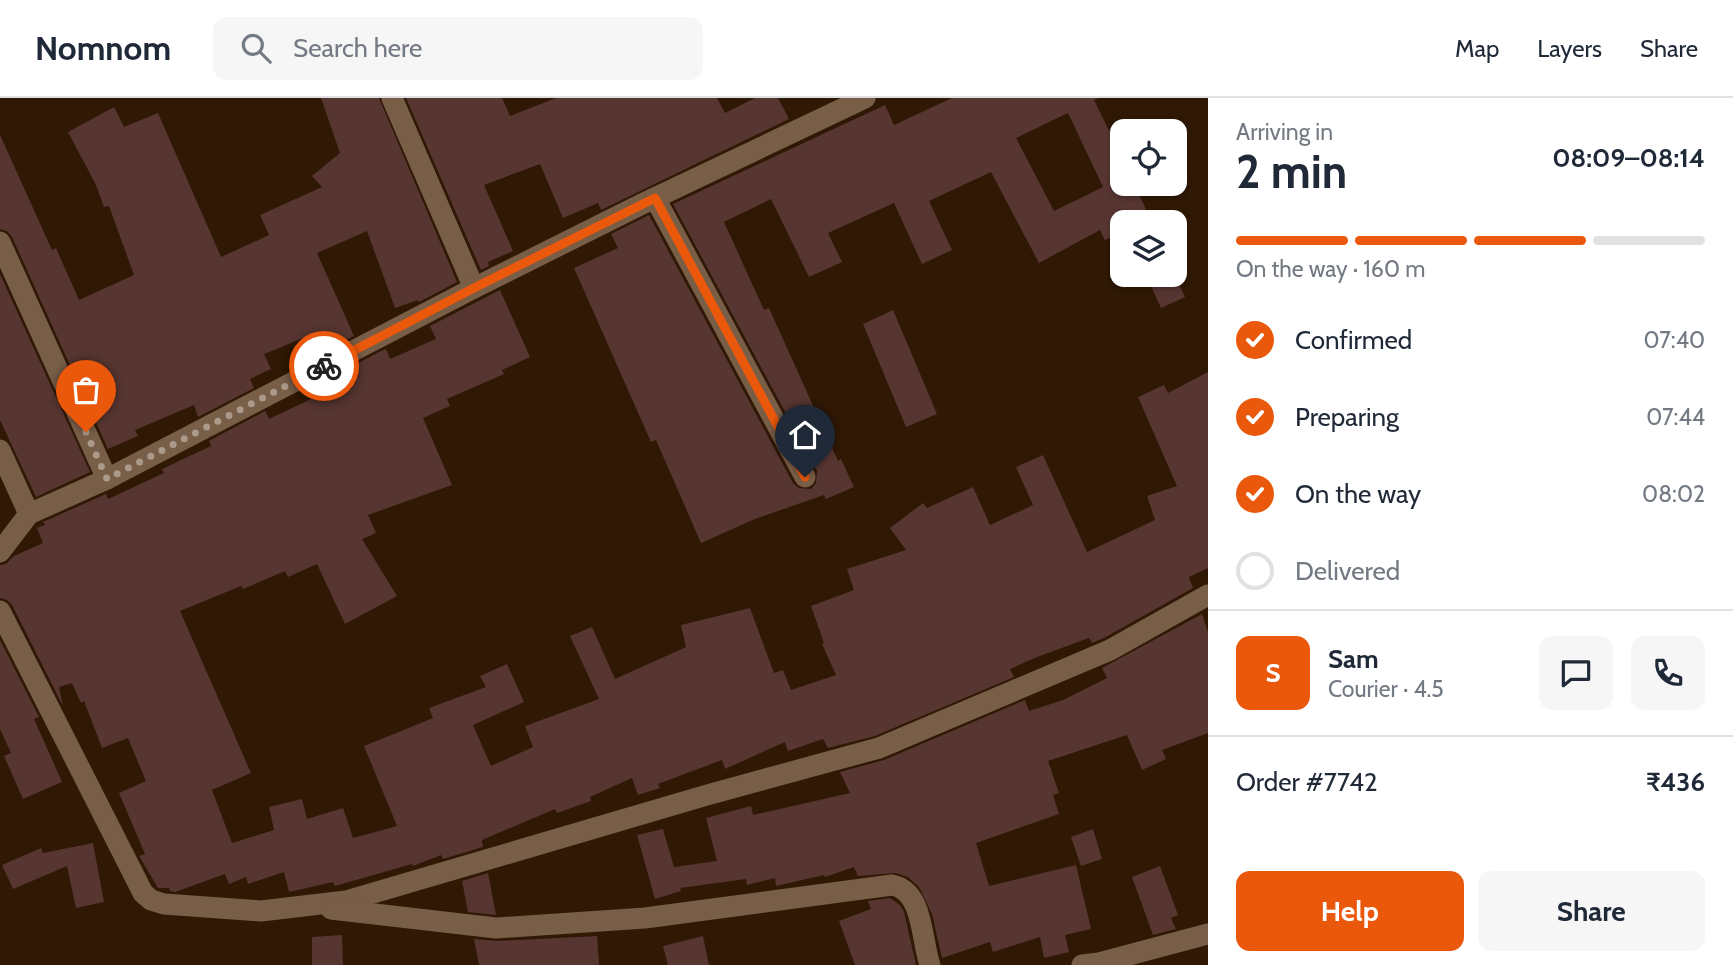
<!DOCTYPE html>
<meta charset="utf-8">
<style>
body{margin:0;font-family:Cabin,sans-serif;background:#f6f6f7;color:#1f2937;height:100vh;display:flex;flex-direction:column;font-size:26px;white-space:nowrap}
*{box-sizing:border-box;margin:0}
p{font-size:23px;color:#747a83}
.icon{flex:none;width:38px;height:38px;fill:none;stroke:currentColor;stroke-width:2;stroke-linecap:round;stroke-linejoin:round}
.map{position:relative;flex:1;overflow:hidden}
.side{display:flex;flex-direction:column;background:#fff;width:525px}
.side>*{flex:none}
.tools{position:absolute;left:1110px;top:21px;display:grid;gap:14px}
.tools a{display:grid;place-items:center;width:77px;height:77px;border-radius:14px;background:#fff;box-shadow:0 2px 5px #0004;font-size:35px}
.pin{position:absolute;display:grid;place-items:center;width:60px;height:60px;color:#fff;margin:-72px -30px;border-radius:50% 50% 50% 0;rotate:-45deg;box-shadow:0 0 7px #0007}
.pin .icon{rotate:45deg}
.courier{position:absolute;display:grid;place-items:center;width:70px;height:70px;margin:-35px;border:5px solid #ea580c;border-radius:50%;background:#fff;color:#222;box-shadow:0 2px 9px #0007}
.summary em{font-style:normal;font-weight:700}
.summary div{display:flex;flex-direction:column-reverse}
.summary{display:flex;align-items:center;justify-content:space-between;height:119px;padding:0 28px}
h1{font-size:46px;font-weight:700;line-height:52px}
.bar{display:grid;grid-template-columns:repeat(4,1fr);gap:10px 7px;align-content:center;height:84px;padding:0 28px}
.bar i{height:9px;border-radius:5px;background:#e0e1e3}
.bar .selected{background:#ea580c}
.bar p{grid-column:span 4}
.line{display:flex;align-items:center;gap:18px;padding:0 28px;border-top:2px solid #e0e1e3}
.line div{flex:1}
.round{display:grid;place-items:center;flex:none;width:74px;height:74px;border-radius:14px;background:#f6f6f7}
ol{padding:0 28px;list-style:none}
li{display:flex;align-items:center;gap:21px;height:77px}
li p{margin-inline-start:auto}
li .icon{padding:7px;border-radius:50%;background:#ea580c;color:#fff;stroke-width:4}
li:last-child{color:#747a83}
li i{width:38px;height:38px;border:4px solid #e0e1e3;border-radius:50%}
.primary-button{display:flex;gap:14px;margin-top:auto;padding:14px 28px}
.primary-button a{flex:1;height:80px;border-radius:14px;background:#ea580c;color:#fff;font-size:28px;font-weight:700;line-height:80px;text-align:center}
.primary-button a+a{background:#f6f6f7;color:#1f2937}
header{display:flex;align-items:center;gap:42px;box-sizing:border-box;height:98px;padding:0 35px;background:#fff;border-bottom:2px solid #e0e1e3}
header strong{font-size:33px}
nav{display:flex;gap:38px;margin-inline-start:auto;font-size:24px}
.search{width:490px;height:63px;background:#f6f6f7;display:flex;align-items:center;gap:18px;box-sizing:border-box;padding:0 24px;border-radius:14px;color:#747a83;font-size:26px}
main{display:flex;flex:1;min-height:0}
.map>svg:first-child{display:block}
</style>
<header>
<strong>Nomnom</strong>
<div class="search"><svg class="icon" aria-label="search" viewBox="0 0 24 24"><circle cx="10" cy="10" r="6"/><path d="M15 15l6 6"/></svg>Search here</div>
<nav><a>Map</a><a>Layers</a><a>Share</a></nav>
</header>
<main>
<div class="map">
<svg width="1208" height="867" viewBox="0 0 1208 867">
<rect width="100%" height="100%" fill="#2f1804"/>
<g fill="#573531" fill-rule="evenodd">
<path d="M321 0H379L457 184 419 204 418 202 395 210 367 133 317 155 354 238 322 255 313 236 264 256 271 271 250 281 254 290 198 319 194 307 135 332 138 338 108 351 12 139 7 133 0 131V37L52 152 56 150 79 202 134 177 109 108 104 109 96 87 68 34 114 9 124 29 158 15 221 159 269 137 260 117 322 89 312 78 340 55Z"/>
<path d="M406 0H502L510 18 556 0H717L725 15 755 0H778L789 21 601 112 598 105 563 120 540 66 484 87 513 153 488 164 489 168 481 172Z"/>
<path d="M952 0H1099L1094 2 1122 59V86H1134L1152 124H1122V134L1105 142 1100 132 1039 165 991 74 929 103 952 152 922 166 894 105 828 135 842 164 809 179 771 101 724 124 764 212 769 210 838 363 841 361 854 389 826 401 824 397 755 421 701 445 656 342 651 344 574 170 618 150 611 136 649 117 793 385 799 390 811 391 816 385 817 373 673 106 885 7 894 27ZM1068 15 1103 89 1054 113 1016 40Z"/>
<path d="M0 176 90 374 36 399 0 322Z"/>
<path d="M1146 177H1175L1185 199 1161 210Z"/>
<path d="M500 192 530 259 502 272 504 276 447 301 450 308 423 320 452 387 368 417 376 435 362 441 397 498 345 526 317 466 288 479 285 473 243 491 241 488 180 513 251 675 212 692 232 745 274 732 269 709 302 701 307 721 343 710 353 740 397 728 364 648 433 620 429 610 486 589 480 578 507 566 524 604 473 627 491 668 533 649 525 628 599 601 570 538 592 529 615 581 686 549 681 527 750 510 774 575 783 572 791 592 836 577 822 546 824 545 811 508 854 492 847 471 906 452 890 430 923 405 927 410 973 389 990 427 1033 407 1016 369 1043 357 1087 454 1155 422 1147 398 1177 388 1138 299 1164 287 1168 295 1208 274V470L1189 479 1193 490 1104 540 1092 545 1089 540 1037 559 1010 571 1014 579 875 638 828 650 823 641 788 653 785 644 725 671 722 662 658 686 660 690 638 697 632 680 590 699 591 703 557 715 555 711 482 742 483 749 443 761 441 757 413 768 412 766 335 788 333 784 289 794 284 774 248 786 246 779 229 786 225 776 175 794 170 793 169 790H158L139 758 145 756 119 695 146 683 128 640 102 650 84 603 81 605 72 585 59 589 63 608 12 507 7 502 0 500V467L6 466 14 458 43 445 37 430 45 427 43 424 106 396 108 401 164 375 162 371 211 348 209 343 265 313 269 321 332 291 329 284 334 282 332 279 381 253 386 251 390 261 436 241 430 228Z"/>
<path d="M893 212 937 316 906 329 863 226Z"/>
<path d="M1202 516 1208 534V635L1162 652 1166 661 1142 672 1127 637 1048 663 1059 695 1053 697 1059 716 976 745 989 788 1076 767 1091 831 1065 837 1069 854 1044 860 1040 839 993 854 990 844 942 860 932 816 919 789 908 779 896 775 858 778 854 769 825 779 824 777 776 788 775 780 747 787 746 781 680 790 681 793 655 801 637 737 663 731 674 769 717 763 706 720 751 708 753 717 850 695 840 674 884 662 1025 602 1029 613 1063 602 1107 580 1102 570Z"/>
<path d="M0 542 39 619 34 621 62 684 23 701 4 658 11 655 0 631Z"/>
<path d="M1093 731 1102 761 1081 768 1071 739Z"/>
<path d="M93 745 104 804 76 810 67 768 13 791 2 767 41 750 43 755Z"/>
<path d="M1160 768 1178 817 1171 820 1176 831 1153 837 1132 779Z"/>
<path d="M488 775 496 817 468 814 462 783Z"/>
<path d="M890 800 900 807 904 814 916 867H855L839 823 871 811 868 803Z"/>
<path d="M342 837 343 867H312V839Z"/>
<path d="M597 838 599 867H479L474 841 497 843Z"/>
<path d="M703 838 709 867H668L663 848Z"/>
</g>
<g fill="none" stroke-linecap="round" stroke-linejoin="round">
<g stroke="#785d47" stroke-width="21">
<path d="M392 0 474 190"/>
<path d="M655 100 805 379"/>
<path d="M0 144 107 381"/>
<path d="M0 352 29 416"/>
<path d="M0 454 29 416 107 381 474 190 642 106 865 0"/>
<path d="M0 513 143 795 151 802 164 806 261 813 346 803 707 697 879 650 1110 552 1208 497"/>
<path d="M331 811 496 830 645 820 892 787C924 793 921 842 930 867"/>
<path d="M1082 867 1099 865 1208 836"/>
</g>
</g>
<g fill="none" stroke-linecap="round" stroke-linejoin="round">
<path stroke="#ab998a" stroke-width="7" stroke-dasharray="0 12.6" d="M86 334 107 381 324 268"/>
<path stroke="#ea580c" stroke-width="9" d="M324 268 474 190 655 100 805 379"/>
</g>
</svg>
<div class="tools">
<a><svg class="icon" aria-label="locate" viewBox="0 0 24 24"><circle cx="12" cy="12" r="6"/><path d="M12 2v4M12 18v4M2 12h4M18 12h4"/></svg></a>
<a><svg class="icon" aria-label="layers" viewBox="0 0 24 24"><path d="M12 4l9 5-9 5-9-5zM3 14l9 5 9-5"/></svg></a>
</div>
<div class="pin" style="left:86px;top:334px;background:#ea580c"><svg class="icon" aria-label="bag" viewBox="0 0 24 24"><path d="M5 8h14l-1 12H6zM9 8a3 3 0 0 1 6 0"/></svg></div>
<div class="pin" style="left:805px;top:379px;background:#1f2937"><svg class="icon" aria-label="home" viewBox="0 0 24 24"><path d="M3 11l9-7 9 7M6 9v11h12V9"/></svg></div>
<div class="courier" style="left:324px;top:268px"><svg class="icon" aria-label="bike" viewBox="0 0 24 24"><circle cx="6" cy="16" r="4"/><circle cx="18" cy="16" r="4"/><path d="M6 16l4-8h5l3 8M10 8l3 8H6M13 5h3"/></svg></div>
</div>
<section class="side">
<div class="summary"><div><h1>2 min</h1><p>Arriving in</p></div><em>08:09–08:14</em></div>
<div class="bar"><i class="selected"></i><i class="selected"></i><i class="selected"></i><i></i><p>On the way · 160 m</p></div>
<ol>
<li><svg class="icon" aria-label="check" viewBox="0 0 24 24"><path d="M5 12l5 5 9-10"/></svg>Confirmed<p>07:40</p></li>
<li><svg class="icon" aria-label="check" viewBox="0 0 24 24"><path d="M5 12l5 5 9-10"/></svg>Preparing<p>07:44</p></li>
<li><svg class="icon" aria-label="check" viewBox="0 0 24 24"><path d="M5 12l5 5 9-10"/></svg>On the way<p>08:02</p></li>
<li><i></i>Delivered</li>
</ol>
<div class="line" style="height:126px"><b class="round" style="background:#ea580c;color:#fff">S</b><div><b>Sam</b><p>Courier · 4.5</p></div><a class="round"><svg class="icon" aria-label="chat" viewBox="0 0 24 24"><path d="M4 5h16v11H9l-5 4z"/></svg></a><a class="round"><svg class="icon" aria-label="phone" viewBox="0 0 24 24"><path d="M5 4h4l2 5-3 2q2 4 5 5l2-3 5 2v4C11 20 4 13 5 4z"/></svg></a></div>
<div class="line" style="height:91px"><div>Order #7742</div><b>₹436</b></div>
<div class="primary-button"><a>Help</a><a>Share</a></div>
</section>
</main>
